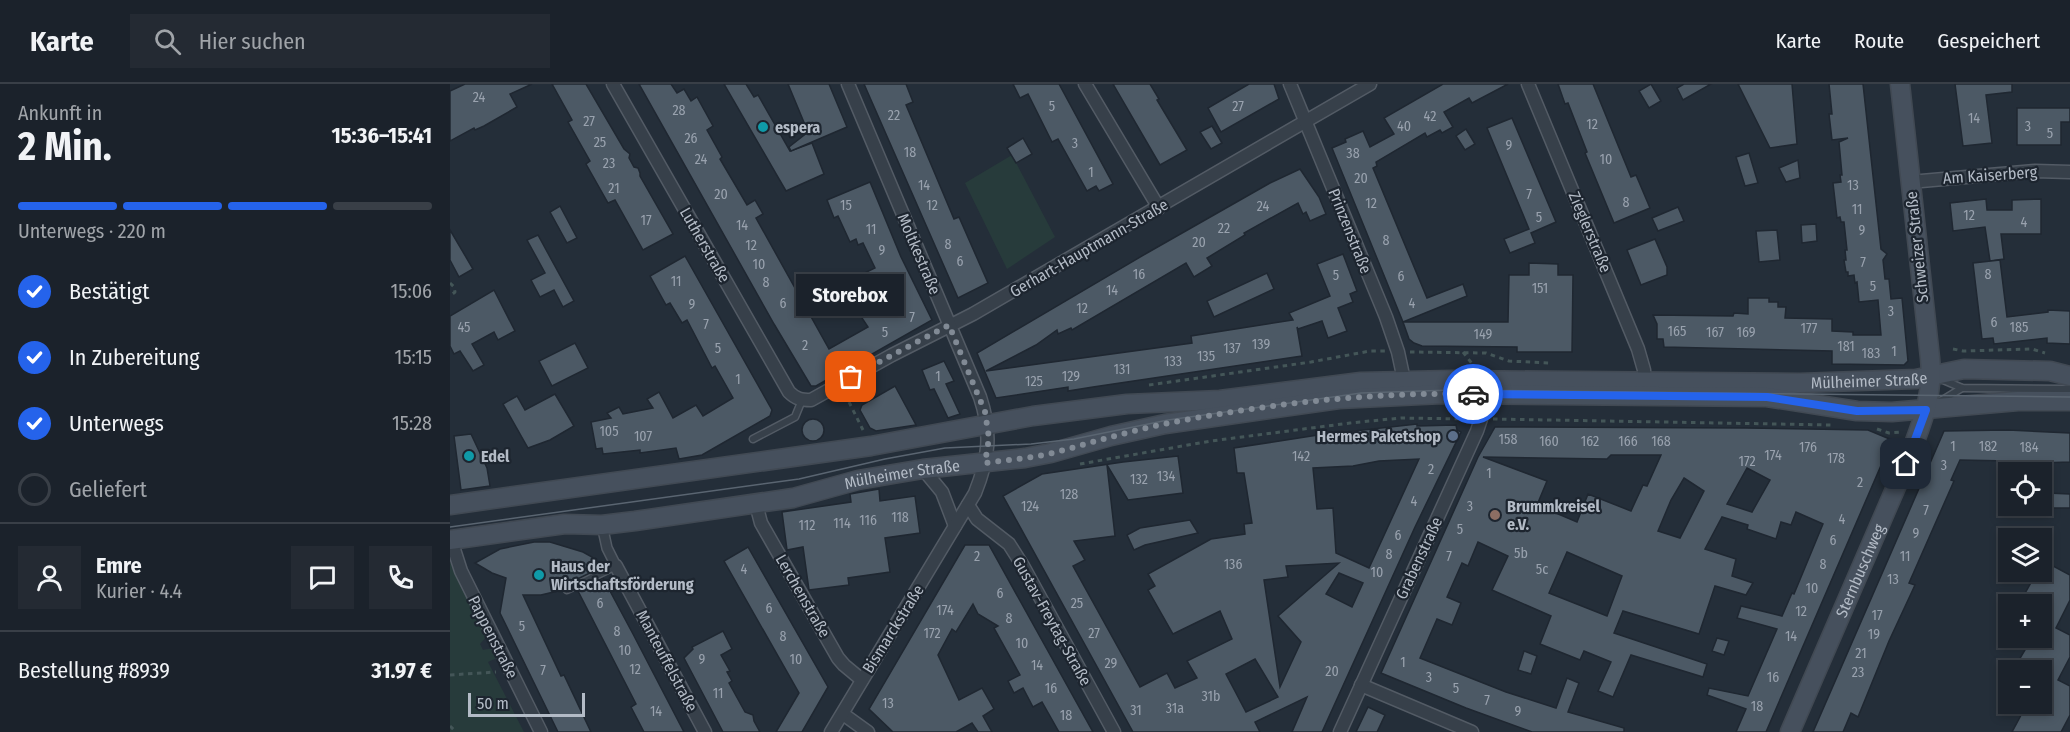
<!DOCTYPE html>
<html lang="de">
<meta charset="utf-8">
<style>
body{margin:0;font-family:"Fira Sans Condensed",sans-serif;background:#242a33;color:#f1f3f6;height:100vh;display:flex;flex-direction:column;font-size:22px;white-space:nowrap}
*{box-sizing:border-box;margin:0}
p{font-size:20px;color:#a0a4a9}
.icon{flex:none;width:33px;height:33px;fill:none;stroke:currentColor;stroke-width:2;stroke-linecap:round;stroke-linejoin:round}
.map{position:relative;flex:1;overflow:hidden}
.side{display:flex;flex-direction:column;background:#1b222b;width:450px}
.side>*{flex:none}
.buttons{position:absolute;left:1548px;top:378px;display:grid;gap:12px}
.buttons a{display:grid;place-items:center;width:54px;height:54px;border-radius:0px;background:#1b222b;box-shadow:0 3px 9px #0003,0 0 0 2px #393f47;font-size:30px}
.scale{position:absolute;left:18px;bottom:15px;width:117px;box-sizing:border-box;padding-left:6px;border:3px solid #b3bbc6;border-top:0;font-size:16px;line-height:21px;white-space:nowrap;color:#b3bbc6;-webkit-text-stroke:4px #1d252f;paint-order:stroke}
.pin{position:absolute;display:grid;place-items:center;width:51px;height:51px;color:#fff;margin:-26px;border-radius:12px;box-shadow:0 3px 9px #0006}
.courier{position:absolute;display:grid;place-items:center;width:60px;height:60px;margin:-30px;border:4px solid #2563eb;border-radius:50%;background:#fff;color:#222;box-shadow:0 2px 8px #0007}
.bubble{position:absolute;height:42px;border-radius:0px;background:#1b222b;box-shadow:0 3px 9px #0003,0 0 0 2px #393f47;font-size:20px;font-weight:700;line-height:42px;text-align:center}
.headline em{font-style:normal;font-weight:700}
.headline div{display:flex;flex-direction:column-reverse}
.headline{display:flex;align-items:center;justify-content:space-between;height:102px;padding:0 18px}
h1{font-size:39px;font-weight:700;line-height:45px}
.bar{display:grid;grid-template-columns:repeat(4,1fr);gap:9px 6px;align-content:center;height:72px;padding:0 18px}
.bar i{height:8px;border-radius:4px;background:#393f47}
.bar .on{background:#2563eb}
.bar p{grid-column:span 4}
.line{display:flex;align-items:center;gap:15px;padding:0 18px;border-top:2px solid #393f47}
.line div{flex:1}
.round{display:grid;place-items:center;flex:none;width:63px;height:63px;border-radius:0px;background:#242a33}
ol{padding:0 18px;list-style:none}
li{display:flex;align-items:center;gap:18px;height:66px}
li p{margin-inline-start:auto}
li .icon{padding:6px;border-radius:50%;background:#2563eb;color:#fff;stroke-width:4}
li:last-child{color:#a0a4a9}
li i{width:33px;height:33px;border:3px solid #393f47;border-radius:50%}
header{display:flex;align-items:center;gap:36px;box-sizing:border-box;height:84px;padding:0 30px;background:#1b222b;border-bottom:2px solid #393f47}
header strong{font-size:28px}
nav{display:flex;gap:33px;margin-inline-start:auto;font-size:21px}
.search{width:420px;height:54px;background:#242a33;display:flex;align-items:center;gap:15px;box-sizing:border-box;padding:0 21px;border-radius:0px;color:#a0a4a9;font-size:22px}
main{display:flex;flex:1;min-height:0}
.map>svg:first-child{display:block}
</style>
<header>
<strong>Karte</strong>
<div class="search"><svg class="icon" aria-label="search" viewBox="0 0 24 24"><circle cx="10" cy="10" r="6"/><path d="M15 15l6 6"/></svg>Hier suchen</div>
<nav><a>Karte</a><a>Route</a><a>Gespeichert</a></nav>
</header>
<main>
<section class="side">
<div class="headline"><div><h1>2 Min.</h1><p>Ankunft in</p></div><em>15:36–15:41</em></div>
<div class="bar"><i class="on"></i><i class="on"></i><i class="on"></i><i></i><p>Unterwegs · 220 m</p></div>
<ol>
<li><svg class="icon" aria-label="check" viewBox="0 0 24 24"><path d="M5 12l5 5 9-10"/></svg>Bestätigt<p>15:06</p></li>
<li><svg class="icon" aria-label="check" viewBox="0 0 24 24"><path d="M5 12l5 5 9-10"/></svg>In Zubereitung<p>15:15</p></li>
<li><svg class="icon" aria-label="check" viewBox="0 0 24 24"><path d="M5 12l5 5 9-10"/></svg>Unterwegs<p>15:28</p></li>
<li><i></i>Geliefert</li>
</ol>
<div class="line" style="height:108px"><a class="round"><svg class="icon" aria-label="person" viewBox="0 0 24 24"><circle cx="12" cy="8" r="4"/><path d="M4 21q1-7 8-7t8 7"/></svg></a><div><b>Emre</b><p>Kurier · 4.4</p></div><a class="round"><svg class="icon" aria-label="chat" viewBox="0 0 24 24"><path d="M4 5h16v11H9l-5 4z"/></svg></a><a class="round"><svg class="icon" aria-label="phone" viewBox="0 0 24 24"><path d="M5 4h4l2 5-3 2q2 4 5 5l2-3 5 2v4C11 20 4 13 5 4z"/></svg></a></div>
<div class="line" style="height:78px"><div>Bestellung #8939</div><b>31.97 €</b></div>
</section>
<div class="map">
<svg width="1620" height="648" viewBox="0 0 1620 648">
<rect width="100%" height="100%" fill="#242e39"/>
<g fill="#273b3b">
<path d="M562 71 605 153 557 185 515 99Z"/>
<path d="M0 479 3 480 37 552 30 560 33 566C41 564 45 565 49 573L38 578 74 648H0Z"/>
</g>
<g fill="#4c5965" stroke="#1f2731" stroke-width="1.5" fill-rule="evenodd">
<path d="M15 0H82L60 10 67 23 34 42 25 46 24 44 0 57V7Z"/>
<path d="M102 0H136L174 65 180 70 179 74 184 83 188 84 190 89V92L223 150 193 166 165 116 158 119 136 80 140 77 118 38 122 36Z"/>
<path d="M189 0H221L227 9 234 5 241 17 247 13 263 42 257 46 272 73 270 75 297 121 305 116 313 130 306 134 379 265 418 243 390 201 425 184 413 159 408 161 406 155 400 158 388 132 384 134 377 116 420 98 451 173 482 236 366 302H361L324 240Z"/>
<path d="M274 0H296L304 13 308 11 340 67 362 59 374 90 336 107Z"/>
<path d="M338 0H379L397 43 341 67 339 63 358 48Z"/>
<path d="M414 0H456L463 18 456 21 504 135 509 133 538 199 508 214Z"/>
<path d="M563 0H609L663 100 649 107 646 102 637 107 608 55 602 58 578 10 570 14Z"/>
<path d="M663 0H700L709 15 707 16 737 66 710 81Z"/>
<path d="M799 0H824L829 15 771 48 758 24Z"/>
<path d="M993 0H1058L1022 19 1019 14 994 28 1003 43 992 49 990 46 977 53 975 49 926 78 927 82 923 84 977 214 1013 200 1017 212 953 238 882 64 896 58 895 55 913 47 920 63 944 50 934 34Z"/>
<path d="M1108 0H1143L1181 93 1186 91 1200 124 1164 139 1135 69 1137 68 1118 19 1115 20Z"/>
<path d="M1201 0 1211 17 1199 24 1189 7Z"/>
<path d="M1234 0H1261L1233 16 1227 4Z"/>
<path d="M1288 0H1342L1347 60 1320 64Z"/>
<path d="M1379 0H1413L1431 165 1437 170 1433 176 1435 195H1439L1441 215 1452 214 1458 277 1454 281 1382 280V267L1214 263 1213 255H1207V240L1203 231 1283 232 1284 229 1298 230V214H1319V218H1328V223H1336L1335 234 1382 235V247L1403 248V251H1431L1428 216 1409 218 1407 198 1405 199 1404 191 1398 192V188H1396L1394 176H1396L1395 166H1397L1394 138H1391L1390 133 1387 134 1383 99 1391 98 1390 91H1392L1389 58 1398 54 1382 56 1379 30H1382Z"/>
<path d="M1505 0H1562V8L1536 11 1542 59 1513 62Z"/>
<path d="M1567 24H1620V38H1611V61H1567Z"/>
<path d="M1062 34 1106 138 1081 149 1085 159 1060 169 1054 155 1079 145 1037 44Z"/>
<path d="M762 42 772 59 761 65 750 48Z"/>
<path d="M1016 45 1025 60 1015 66 1006 52Z"/>
<path d="M573 54 582 70 566 79 557 64Z"/>
<path d="M1299 69 1308 99 1295 102 1286 73Z"/>
<path d="M1348 76 1350 94 1336 98 1329 84Z"/>
<path d="M850 85 869 113 876 130 860 137 856 128 853 130 848 119 794 149 795 151 757 174 762 182 744 193 736 179 622 246 621 244 608 250 607 246 586 261 536 287 742 259 741 252 843 236 839 229 880 212 867 180 893 170 907 207 900 210 903 218 888 224 897 247 878 254 872 237 848 245 847 243 852 272 643 303 618 307V303L546 314 527 269 697 169 820 99Z"/>
<path d="M1536 115 1537 126H1562V116L1591 115V150H1551L1554 175 1540 177 1535 143 1503 147 1500 119Z"/>
<path d="M110 122 127 154 117 159 100 128Z"/>
<path d="M1228 123 1234 137 1208 147 1202 134Z"/>
<path d="M1366 140 1367 157 1352 159 1351 141Z"/>
<path d="M0 146 23 185 9 193 0 176Z"/>
<path d="M1327 146 1330 176 1309 178 1306 147Z"/>
<path d="M88 151 124 217 113 223 104 206 90 213 81 196 95 189 77 156Z"/>
<path d="M1205 155 1217 183V191L1191 201 1177 166Z"/>
<path d="M235 172 322 326 320 332 252 371 229 375 226 364 190 369V366L153 370 152 364 146 365 141 338 161 334 157 329 169 323 173 330 203 324 197 315 209 308 223 334 246 321 253 332 283 314 265 282 262 284 237 236 232 239 220 219 216 221 200 192Z"/>
<path d="M1550 176 1557 233 1598 228V226L1620 227V260L1597 259V254L1544 260 1543 254 1532 255 1523 179Z"/>
<path d="M1079 179 1108 180V191H1123L1122 268H1067V263L972 262 964 259 959 255 953 238H1058L1059 191H1079Z"/>
<path d="M817 189 824 205 764 233 757 217Z"/>
<path d="M44 206 65 247 48 256 44 248 22 260 34 281 23 287 10 267 4 270 0 262V232Z"/>
<path d="M125 259 138 284 102 302 89 277Z"/>
<path d="M494 277 504 297 496 300 510 330 498 334 484 305 480 306 472 286Z"/>
<path d="M445 302 466 341 426 347 420 344 410 326 412 321Z"/>
<path d="M105 310 124 342 100 356 78 364 53 320 67 312 75 326Z"/>
<circle cx="363" cy="346" r="11"/>
<path d="M967 340V342L1006 341 1007 346 1011 348 965 443 872 648H842L857 613 805 638 810 648H683L553 412 592 390 673 378 728 372 733 409 678 416 657 381 665 452 624 457 635 476 623 482 690 603 717 589 725 604 747 594 737 577 782 555 770 527 723 550 698 506 705 502 698 490 761 455 795 450 794 440 802 439 794 389H787L784 364 868 351ZM969 375 919 484 886 469 883 424 867 425 863 384 903 382 929 377ZM889 479 828 532 851 558 830 603 814 496 838 493 836 482ZM889 489 913 499 902 523 876 510ZM805 575 828 613 796 628 776 590Z"/>
<path d="M1045 343 1296 344 1418 346 1442 356 1316 648H1286L1296 625 1257 611 1259 604 1298 612 1327 545 1287 534 1291 522 1332 532 1342 509 1344 510 1373 440 1346 428 1341 441 1331 438 1326 455 1297 445 1298 441 1272 433 1255 465 1286 475 1282 492 1303 499 1296 511 1265 502 1249 550 1173 527 1164 549 1257 580 1253 593 1181 571 1163 613 1148 607 1161 578 1134 567 1130 576 1090 560 1101 532 1042 506 1058 472 1028 458 1018 482 1012 479 997 513 1011 519 1002 541 987 535 970 574 1056 608 1106 624 1117 594 1129 599 1118 628 1174 644V648H1082L1016 624 931 589 1028 373ZM1161 371H1211L1197 402 1193 401 1181 427 1138 410 1127 438 1087 421 1097 397 1033 373 1157 375ZM1297 384 1320 396 1302 428 1277 420ZM1234 394 1254 407 1230 454 1208 447 1221 416ZM1117 468 1172 492 1157 532 1099 509Z"/>
<path d="M1558 346 1620 349V378L1558 380V377L1510 376 1501 396 1504 397 1459 499 1465 501 1439 557 1408 633 1401 629 1393 648H1363L1494 347Z"/>
<path d="M21 350 37 384 40 402 11 406 4 352Z"/>
<path d="M429 405 430 417 465 412 470 449 435 454 440 488 398 494 399 501 359 506 353 463 337 466 332 428 401 418 400 410Z"/>
<path d="M1597 409 1620 410V424H1597Z"/>
<path d="M740 436 748 449 695 461 684 466 677 451 690 444Z"/>
<path d="M84 458H100L133 468 142 473 148 485 115 501 112 506 91 511H73L111 592 114 591 141 648H108L50 529 56 494 42 489 25 479 50 465Z"/>
<path d="M515 461H539L643 648H609L592 618 583 623 573 604 564 609 558 597 570 591 544 544 548 542 528 530 523 520 506 548 502 545 488 571 509 616 532 604 544 625 533 632 542 648H528L522 639 506 648H443L419 625Z"/>
<path d="M298 463 378 603 352 648H326L349 609 274 477Z"/>
<path d="M1592 476 1620 491V516L1606 544 1620 551V573L1608 596 1620 602V631L1611 648H1562L1577 620H1592V586H1563L1582 554H1592V520H1569L1587 488H1592Z"/>
<path d="M153 494 183 550 234 648H194L181 623 186 620 128 507Z"/>
<path d="M273 547 282 565 271 571 280 587 277 588 282 597 279 599 295 628 303 631 304 637 310 648H273L234 574 243 565 242 563Z"/>
<path d="M1267 554 1279 557 1274 571 1262 567Z"/>
<path d="M1074 567 1087 572 1081 590 1068 586Z"/>
<path d="M918 623 935 631 927 648H906Z"/>
</g>
<g fill="none" stroke-linecap="round" stroke-linejoin="round">
<g stroke="#535b65" stroke-width="9">
<g id="service">
<path d="M1491 295 1512 304 1620 305"/>
<path d="M1489 318 1512 304"/>
<path d="M303 355 345 333 352 316"/>
<path d="M117 506 166 482"/>
</g>
</g>
<g stroke="#535b65" stroke-width="12">
<path id="pedestrian" d="M152 441 157 464 166 482"/>
</g>
<g stroke="#535b65" stroke-width="15">
<g id="minor">
<path d="M163 0 339 308C346 315 351 316 361 316L442 271 523 230 920 0"/>
<path d="M635 0 709 124"/>
<path d="M840 0 936 233 948 268 954 296"/>
<path d="M1078 0 1188 265 1194 286 1195 298"/>
<path d="M1460 98 1585 87 1620 88"/>
<path d="M473 385 492 408 505 442"/>
<path d="M306 420 311 439 388 574 394 581 412 596"/>
<path d="M518 421 527 435 559 460 573 482 664 648"/>
<path d="M1 456 11 487 91 648"/>
<path d="M166 482 255 648"/>
<path d="M911 601 1022 648"/>
<path d="M393 630 418 648"/>
<path d="M381 648 525 409C539 374 542 349 530 313L398 0"/>
<path d="M890 648 1027 347 1031 335 1035 304"/>
</g>
</g>
<g stroke="#414953" stroke-width="21">
<g id="secondary">
<path id="s1" d="M0 421 421 362 583 332 677 320 770 316 911 298 1002 296 1350 299 1466 295 1514 285 1600 287 1620 292"/>
<path id="s2" d="M0 456 115 440 152 441 185 437 343 414 408 396 473 385 575 374 601 369 661 352 715 340 889 315 992 310 1317 313 1407 327 1442 328 1568 317H1620"/>
<path id="s3" d="M1340 648 1456 380C1470 345 1484 312 1480 274L1450 0"/>
</g>
</g>
<g stroke="#445658" stroke-width="3" stroke-dasharray="4.5 4.5" stroke-linecap="butt">
<path d="M0 199 4 203 5 208 0 212"/>
<path d="M1503 265 1513 267 1582 265 1595 269"/>
<path d="M960 268 1036 269 1059 277 1099 279"/>
<path d="M1013 268 1023 281"/>
<path d="M699 301 861 278 920 267H935"/>
<path d="M399 318 413 346"/>
<path d="M1043 335 1382 341"/>
<path d="M1427 345 1439 349 1453 348"/>
<path d="M630 380 761 357 900 339 951 334 1019 335"/>
<path d="M0 591 46 588"/>
<path d="M0 642 6 648"/>
</g>
<use href="#service" stroke="#37404a" stroke-width="6"/>
<use href="#pedestrian" stroke="#37404a" stroke-width="9"/>
<use href="#minor" stroke="#37404a" stroke-width="12"/>
<use href="#secondary" stroke="#46505d" stroke-width="18"/>
<path stroke="#5a6571" stroke-width="1.5" d="M0 443 349 395 435 375 495 364 581 360 624 355 718 336 911 309 1002 306 1620 313"/>
</g>
<g fill="none" stroke-linecap="round" stroke-linejoin="round">
<path stroke="#818a95" stroke-width="6" stroke-dasharray="0 10.8" d="M401 293 499 241 535 328 539 354 535 379C558 376 581 374 603 369 640 359 676 348 714 340 815 320 920 308 1023 310"/>
<path stroke="#2563eb" stroke-width="8" d="M1023 310 1317 313 1407 327 1476 326 1456 380"/>
</g>
<g fill="#0f9aa8" stroke="#1d252f" stroke-width="2">
<circle cx="313" cy="43" r="6"/>
<circle cx="19" cy="372" r="6"/>
<circle cx="89" cy="491" r="6"/>
</g>
<circle fill="#5c6f8a" stroke="#1d252f" stroke-width="2" cx="1003" cy="352" r="6"/>
<circle fill="#8d6e63" stroke="#1d252f" stroke-width="2" cx="1045" cy="431" r="6"/>
<g text-anchor="middle" dominant-baseline="central" stroke-width="4.5" stroke-linejoin="round" paint-order="stroke">
<g font-size="14" fill="#99a2ae">
<text x="29" y="13">24</text>
<text x="602" y="22">5</text>
<text x="788" y="22">27</text>
<text x="229" y="26">28</text>
<text x="444" y="31">22</text>
<text x="980" y="32">42</text>
<text x="1524" y="34">14</text>
<text x="139" y="37">27</text>
<text x="1142" y="40">12</text>
<text x="954" y="42">40</text>
<text x="1578" y="42">3</text>
<text x="1600" y="49">5</text>
<text x="241" y="54">26</text>
<text x="150" y="58">25</text>
<text x="625" y="59">3</text>
<text x="1059" y="61">9</text>
<text x="460" y="68">18</text>
<text x="903" y="69">38</text>
<text x="251" y="75">24</text>
<text x="1156" y="75">10</text>
<text x="159" y="79">23</text>
<text x="641" y="88">1</text>
<text x="911" y="94">20</text>
<text x="474" y="101">14</text>
<text x="1403" y="101">13</text>
<text x="164" y="104">21</text>
<text x="271" y="110">20</text>
<text x="1079" y="110">7</text>
<text x="1176" y="118">8</text>
<text x="921" y="119">12</text>
<text x="396" y="121">15</text>
<text x="482" y="121">12</text>
<text x="813" y="122">24</text>
<text x="1407" y="125">11</text>
<text x="1519" y="131">12</text>
<text x="1089" y="133">5</text>
<text x="196" y="136">17</text>
<text x="1574" y="138">4</text>
<text x="292" y="141">14</text>
<text x="774" y="144">22</text>
<text x="421" y="145">11</text>
<text x="1412" y="146">9</text>
<text x="936" y="156">8</text>
<text x="749" y="158">20</text>
<text x="498" y="160">8</text>
<text x="301" y="161">12</text>
<text x="432" y="166">9</text>
<text x="510" y="177">6</text>
<text x="1413" y="178">7</text>
<text x="309" y="180">10</text>
<text x="689" y="190">16</text>
<text x="1538" y="190">8</text>
<text x="886" y="191">5</text>
<text x="951" y="192">6</text>
<text x="226" y="197">11</text>
<text x="316" y="198">8</text>
<text x="1423" y="202">5</text>
<text x="1090" y="204">151</text>
<text x="662" y="206">14</text>
<text x="333" y="219">6</text>
<text x="962" y="219">4</text>
<text x="242" y="220">9</text>
<text x="632" y="224">12</text>
<text x="1441" y="227">3</text>
<text x="462" y="233">7</text>
<text x="1544" y="238">6</text>
<text x="256" y="240">7</text>
<text x="14" y="243">45</text>
<text x="1569" y="243">185</text>
<text x="1359" y="244">177</text>
<text x="1227" y="247">165</text>
<text x="435" y="248">5</text>
<text x="1265" y="248">167</text>
<text x="1296" y="248">169</text>
<text x="1033" y="250">149</text>
<text x="811" y="260">139</text>
<text x="355" y="261">2</text>
<text x="1396" y="262">181</text>
<text x="268" y="264">5</text>
<text x="782" y="264">137</text>
<text x="1444" y="267">1</text>
<text x="1421" y="269">183</text>
<text x="756" y="272">135</text>
<text x="723" y="277">133</text>
<text x="672" y="285">131</text>
<text x="488" y="292">1</text>
<text x="621" y="292">129</text>
<text x="288" y="295">1</text>
<text x="584" y="297">125</text>
<text x="159" y="347">105</text>
<text x="193" y="352">107</text>
<text x="1058" y="355">158</text>
<text x="1099" y="357">160</text>
<text x="1140" y="357">162</text>
<text x="1178" y="357">166</text>
<text x="1211" y="357">168</text>
<text x="1503" y="362">1</text>
<text x="1538" y="362">182</text>
<text x="1358" y="363">176</text>
<text x="1579" y="363">184</text>
<text x="1323" y="371">174</text>
<text x="851" y="372">142</text>
<text x="1386" y="374">178</text>
<text x="1297" y="377">172</text>
<text x="1494" y="381">3</text>
<text x="981" y="385">2</text>
<text x="1039" y="389">1</text>
<text x="716" y="392">134</text>
<text x="689" y="395">132</text>
<text x="1410" y="398">2</text>
<text x="619" y="410">128</text>
<text x="964" y="417">4</text>
<text x="580" y="422">124</text>
<text x="1020" y="422">3</text>
<text x="1476" y="426">7</text>
<text x="450" y="433">118</text>
<text x="1392" y="435">4</text>
<text x="418" y="436">116</text>
<text x="392" y="439">114</text>
<text x="357" y="441">112</text>
<text x="1010" y="445">5</text>
<text x="1466" y="449">9</text>
<text x="948" y="451">6</text>
<text x="1383" y="456">6</text>
<text x="1071" y="469">5b</text>
<text x="939" y="470">8</text>
<text x="527" y="472">2</text>
<text x="999" y="472">7</text>
<text x="1455" y="472">11</text>
<text x="783" y="480">136</text>
<text x="1373" y="480">8</text>
<text x="294" y="485">4</text>
<text x="1092" y="485">5c</text>
<text x="927" y="488">10</text>
<text x="1443" y="495">13</text>
<text x="1362" y="504">10</text>
<text x="550" y="509">6</text>
<text x="150" y="519">6</text>
<text x="627" y="519">25</text>
<text x="319" y="524">6</text>
<text x="495" y="526">174</text>
<text x="1351" y="527">12</text>
<text x="1427" y="531">17</text>
<text x="559" y="534">8</text>
<text x="72" y="542">5</text>
<text x="167" y="547">8</text>
<text x="482" y="549">172</text>
<text x="644" y="549">27</text>
<text x="1424" y="550">19</text>
<text x="333" y="552">8</text>
<text x="1341" y="552">14</text>
<text x="572" y="559">10</text>
<text x="175" y="566">10</text>
<text x="1411" y="569">21</text>
<text x="252" y="575">9</text>
<text x="346" y="575">10</text>
<text x="953" y="578">1</text>
<text x="661" y="579">29</text>
<text x="587" y="581">14</text>
<text x="185" y="585">12</text>
<text x="93" y="586">7</text>
<text x="882" y="587">20</text>
<text x="1408" y="588">23</text>
<text x="979" y="593">3</text>
<text x="1323" y="593">16</text>
<text x="601" y="604">16</text>
<text x="1006" y="604">5</text>
<text x="268" y="609">11</text>
<text x="761" y="612">31b</text>
<text x="1037" y="616">7</text>
<text x="438" y="619">13</text>
<text x="1307" y="622">18</text>
<text x="725" y="624">31a</text>
<text x="686" y="626">31</text>
<text x="206" y="627">14</text>
<text x="1068" y="627">9</text>
<text x="616" y="631">18</text>
</g>
<g font-size="16" font-weight="bold" fill="#b3bbc6" stroke="#1d252f" text-anchor="start">
<text x="325" y="43">espera</text>
<text x="991" y="352" text-anchor="end">Hermes Paketshop</text>
<text x="31" y="372">Edel</text>
<text x="1057" y="422">Brummkreisel<tspan x="1057" dy="18">e.V.</tspan></text>
<text x="101" y="482">Haus der<tspan x="101" dy="18">Wirtschaftsförderung</tspan></text>
</g>
<g font-size="16" fill="#b3bbc6" stroke="#1d252f">
<text transform="translate(1540 91) rotate(-4)">Am Kaiserberg</text>
<text transform="translate(900 147) rotate(68)">Prinzenstraße</text>
<text transform="translate(1140 148) rotate(67)">Zieglerstraße</text>
<text transform="translate(255 161) rotate(60)">Lutherstraße</text>
<text transform="translate(1467 163) rotate(-96)">Schweizer Straße</text>
<text transform="translate(639 164) rotate(-30)">Gerhart-Hauptmann-Straße</text>
<text transform="translate(469 170) rotate(67)">Moltkestraße</text>
<text stroke="none"><textPath href="#s1" startOffset="1428">Mülheimer Straße</textPath></text>
<text stroke="none"><textPath href="#s2" startOffset="458">Mülheimer Straße</textPath></text>
<text transform="translate(969 474) rotate(-65)">Grabenstraße</text>
<text stroke="none"><textPath href="#s3" startOffset="176">Sternbuschweg</textPath></text>
<text transform="translate(353 512) rotate(60)">Lerchenstraße</text>
<text transform="translate(602 537) rotate(61)">Gustav-Freytag-Straße</text>
<text transform="translate(443 545) rotate(-58)">Bismarckstraße</text>
<text transform="translate(43 553) rotate(63)">Pappenstraße</text>
<text transform="translate(217 577) rotate(62)">Manteuffelstraße</text>
</g>
</g>
</svg>
<div class="buttons">
<a><svg class="icon" aria-label="locate" viewBox="0 0 24 24"><circle cx="12" cy="12" r="6"/><path d="M12 2v4M12 18v4M2 12h4M18 12h4"/></svg></a>
<a><svg class="icon" aria-label="layers" viewBox="0 0 24 24"><path d="M12 4l9 5-9 5-9-5zM3 14l9 5 9-5"/></svg></a>
<a>+</a>
<a>−</a>
</div>
<div class="scale">50 m</div>
<div class="pin" style="left:401px;top:293px;background:#ea580c"><svg class="icon" aria-label="bag" viewBox="0 0 24 24"><path d="M5 8h14l-1 12H6zM9 8a3 3 0 0 1 6 0"/></svg></div>
<div class="pin" style="left:1456px;top:380px;background:#1f2937"><svg class="icon" aria-label="home" viewBox="0 0 24 24"><path d="M3 11l9-7 9 7M6 9v11h12V9"/></svg></div>
<div class="courier" style="left:1023px;top:310px"><svg class="icon" aria-label="car" viewBox="0 0 24 24"><path d="M5 17H2v-5l4-1 3-4h7l3 4 3 1v5h-3M9 17h6M6 11h13"/><circle cx="7" cy="17" r="2"/><circle cx="17" cy="17" r="2"/></svg></div>
<div class="bubble" style="left:346px;top:190px;width:108px">Storebox</div>
</div>
</main>
